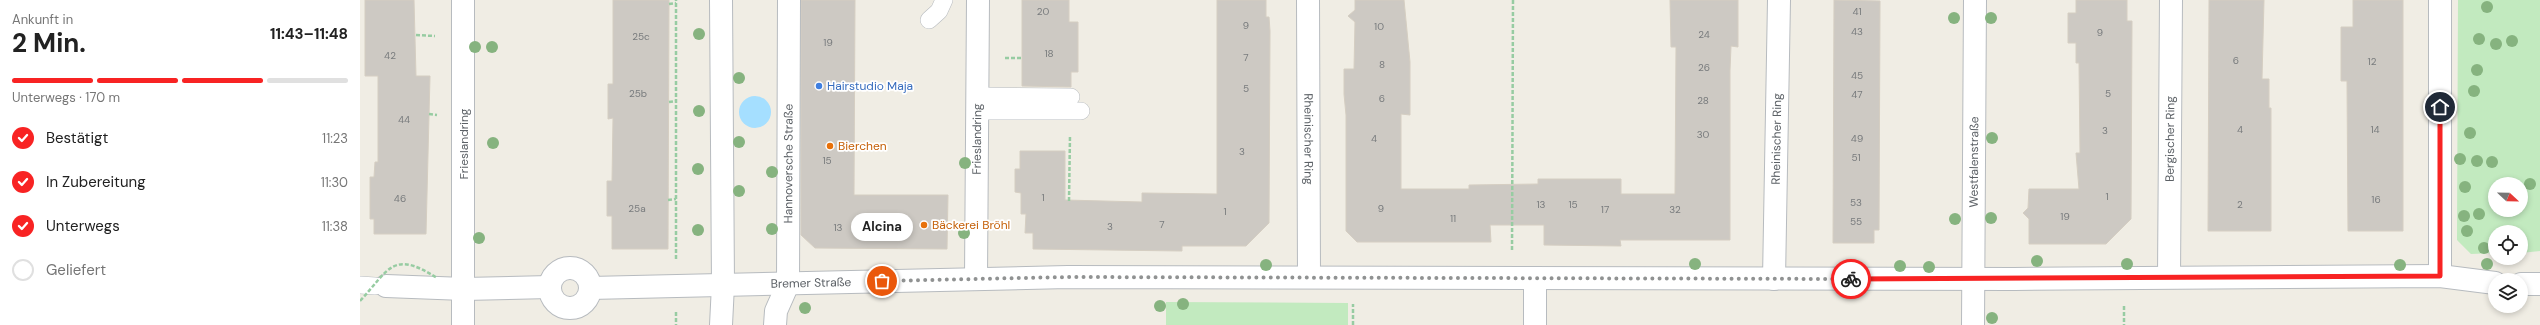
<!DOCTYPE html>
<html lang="de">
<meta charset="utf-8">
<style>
body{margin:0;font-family:"DM Sans",sans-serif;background:#f6f6f6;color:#222;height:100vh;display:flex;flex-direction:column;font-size:15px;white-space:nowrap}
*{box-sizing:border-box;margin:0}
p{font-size:13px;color:#767676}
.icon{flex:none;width:22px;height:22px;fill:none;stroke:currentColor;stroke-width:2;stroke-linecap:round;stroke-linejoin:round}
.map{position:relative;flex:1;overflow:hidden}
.drawer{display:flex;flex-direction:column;background:#fff;width:360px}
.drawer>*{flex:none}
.needle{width:26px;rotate:112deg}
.fabs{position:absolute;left:2128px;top:177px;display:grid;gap:8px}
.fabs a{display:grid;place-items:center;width:40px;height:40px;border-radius:50%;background:#fff;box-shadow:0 2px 6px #0003;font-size:20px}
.pin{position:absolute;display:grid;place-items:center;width:34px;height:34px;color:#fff;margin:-17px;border:2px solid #fff;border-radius:50%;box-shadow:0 1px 4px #0007}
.courier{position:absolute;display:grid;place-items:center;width:40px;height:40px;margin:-20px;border:3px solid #f82323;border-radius:50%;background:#fff;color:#222;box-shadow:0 1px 5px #0007}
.bubble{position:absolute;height:28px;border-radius:14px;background:#fff;box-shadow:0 2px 6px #0003;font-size:13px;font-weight:700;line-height:28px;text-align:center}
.summary em{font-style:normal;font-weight:700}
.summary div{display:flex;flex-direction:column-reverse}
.summary{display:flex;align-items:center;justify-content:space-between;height:68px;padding:0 12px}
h1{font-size:26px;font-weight:700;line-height:30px}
.bar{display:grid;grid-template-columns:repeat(4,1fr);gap:6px 4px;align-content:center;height:48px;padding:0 12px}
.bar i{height:5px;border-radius:3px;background:#e0e0e0}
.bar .current{background:#f82323}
.bar p{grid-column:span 4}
ol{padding:0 12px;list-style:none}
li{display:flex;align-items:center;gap:12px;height:44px}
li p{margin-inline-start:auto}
li .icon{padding:4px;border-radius:50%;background:#f82323;color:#fff;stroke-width:4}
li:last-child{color:#767676}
li i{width:22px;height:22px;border:2px solid #e0e0e0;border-radius:50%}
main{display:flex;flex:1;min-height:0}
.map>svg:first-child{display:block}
</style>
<main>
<section class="drawer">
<div class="summary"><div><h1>2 Min.</h1><p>Ankunft in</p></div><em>11:43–11:48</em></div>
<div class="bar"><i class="current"></i><i class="current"></i><i class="current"></i><i></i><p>Unterwegs · 170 m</p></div>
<ol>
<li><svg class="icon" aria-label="check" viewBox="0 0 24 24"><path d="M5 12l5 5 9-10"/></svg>Bestätigt<p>11:23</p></li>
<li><svg class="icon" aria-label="check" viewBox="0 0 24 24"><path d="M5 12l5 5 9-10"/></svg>In Zubereitung<p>11:30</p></li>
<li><svg class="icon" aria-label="check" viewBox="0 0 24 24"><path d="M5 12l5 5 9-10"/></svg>Unterwegs<p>11:38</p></li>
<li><i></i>Geliefert</li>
</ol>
</section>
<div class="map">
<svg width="2180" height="325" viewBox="0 0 2180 325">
<rect width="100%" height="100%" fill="#f0ede4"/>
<g fill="#c2eabf" fill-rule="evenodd">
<path d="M2098 0H2180V251L2161 253V232H2135V253L2111 254 2097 240ZM2135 184H2161V210H2135Z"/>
<path d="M806 302 988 303V325H806Z"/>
</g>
<circle fill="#a5dfff" cx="395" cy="112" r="16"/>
<g fill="#cdc9c3" stroke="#d5cec2">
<path d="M5 0H54L56 76H70L66 234H14V219H10V177H14L15 162H18V76H5Z"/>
<path d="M253 0H309L308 249H252V216H247V181H252L253 118 248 119V84H253Z"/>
<path d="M441 0H495L494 195H588L587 249 455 248 441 235Z"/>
<path d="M662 0H709V22H718V72H711V87L662 86Z"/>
<path d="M857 0H906V17H909L910 31 909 223 886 246H822V251L673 249V233H665L666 214H661V193L655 192V169H660V151H705V200L782 202V193L857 194Z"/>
<path d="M995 0H1044L1050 62V115L1041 114V189H1109V185L1178 184V179H1261V194H1315L1316 47H1311L1310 0H1378V47L1371 46 1370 70V240H1260L1261 246 1184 245V225H1130L1131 242H997L986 231V115L984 94V69H994L995 22 988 16 995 10Z"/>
<path d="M1474 0 1520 1 1519 230H1514V243H1473Z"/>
<path d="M1716 0H1767V21H1772L1771 219 1746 244H1669V219L1663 213 1668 208 1669 189H1719L1716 153H1720L1719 63H1716V43H1708V13H1716Z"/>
<path d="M1849 0H1904L1902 79H1909V108H1911V231H1848Z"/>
<path d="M1993 0H2043V231H1988L1987 81H1981V27H1993Z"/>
</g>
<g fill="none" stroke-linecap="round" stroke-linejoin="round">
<g stroke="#b7bbbf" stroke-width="18">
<g id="service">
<path d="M569 20 579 11 584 0"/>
<path d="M618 96 711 97"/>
<path d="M618 111H721"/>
<path d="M0 285 15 286"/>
</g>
</g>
<g stroke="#b7bbbf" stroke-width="24">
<g id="minor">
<path id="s1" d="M948 0 949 277"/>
<circle cx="210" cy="288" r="20"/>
<path d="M2080 276V0"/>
<path id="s2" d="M1809 277 1811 0"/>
<path id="s3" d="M616 278 618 0"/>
<path id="s4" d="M1414 279 1419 0"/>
<path d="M2161 284H2180"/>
<path d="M26 286 104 289 190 287"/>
<path id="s5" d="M230 288 708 277 1654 279 2080 276 2135 283"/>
<path d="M103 325V0"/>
<path d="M361 325 363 285 361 0"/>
<path id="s6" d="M415 325 416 311 428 284 429 0"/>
<path d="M1175 325V279"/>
<path id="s7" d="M1613 325 1615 0"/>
</g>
</g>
<g stroke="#97cca2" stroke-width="2.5" stroke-dasharray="4 2" stroke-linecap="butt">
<path d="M309 4 316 3"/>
<path d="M56 35 75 36"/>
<path d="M645 58H661"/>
<path d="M309 102 316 101"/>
<path d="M69 114 77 115"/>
<path d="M308 200 316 199"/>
<path d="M709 201 710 135"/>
<path d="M1152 250 1153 0"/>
<path d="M316 259V0"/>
<path d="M1764 306V325"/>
<path d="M316 312V325"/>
<path d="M993 325V304"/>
</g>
<use href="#service" stroke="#fff" stroke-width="17"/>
<use href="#minor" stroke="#fff" stroke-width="22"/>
<path stroke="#97cca2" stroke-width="2.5" stroke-dasharray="4 2" stroke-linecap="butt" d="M0 301C29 270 32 249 77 278"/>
</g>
<g fill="#86b37f">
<circle cx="2127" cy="7" r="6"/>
<circle cx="1594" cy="18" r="6"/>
<circle cx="1631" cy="18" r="6"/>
<circle cx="339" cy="34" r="6"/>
<circle cx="2119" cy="39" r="6"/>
<circle cx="2152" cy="41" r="6"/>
<circle cx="2136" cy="44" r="6"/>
<circle cx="115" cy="47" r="6"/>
<circle cx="132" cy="47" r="6"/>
<circle cx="2117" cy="70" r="6"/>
<circle cx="379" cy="78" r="6"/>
<circle cx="2114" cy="91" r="6"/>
<circle cx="339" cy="111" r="6"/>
<circle cx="2110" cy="133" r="6"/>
<circle cx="1632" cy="138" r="6"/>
<circle cx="379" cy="142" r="6"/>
<circle cx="133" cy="143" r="6"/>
<circle cx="2100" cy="159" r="6"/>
<circle cx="2117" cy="161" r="6"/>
<circle cx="2132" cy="162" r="6"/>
<circle cx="605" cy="163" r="6"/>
<circle cx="338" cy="169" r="6"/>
<circle cx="412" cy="172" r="6"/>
<circle cx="2170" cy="184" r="6"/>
<circle cx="2105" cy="187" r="6"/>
<circle cx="379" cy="191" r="6"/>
<circle cx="2119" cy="214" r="6"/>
<circle cx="2104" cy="216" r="6"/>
<circle cx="1631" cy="218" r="6"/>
<circle cx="1595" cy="219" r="6"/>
<circle cx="412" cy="229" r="6"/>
<circle cx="338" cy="230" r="6"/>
<circle cx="2107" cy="231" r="6"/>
<circle cx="604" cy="233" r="6"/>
<circle cx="119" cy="238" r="6"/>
<circle cx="2124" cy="248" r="6"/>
<circle cx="1677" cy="261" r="6"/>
<circle cx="1335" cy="264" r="6"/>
<circle cx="1767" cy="264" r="6"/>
<circle cx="2127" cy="264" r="6"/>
<circle cx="906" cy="265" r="6"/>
<circle cx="2040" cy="265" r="6"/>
<circle cx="1540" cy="266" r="6"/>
<circle cx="1569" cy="267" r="6"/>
<circle cx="823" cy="304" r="6"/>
<circle cx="800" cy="306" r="6"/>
<circle cx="445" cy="308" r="6"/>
<circle cx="1632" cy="318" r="6"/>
</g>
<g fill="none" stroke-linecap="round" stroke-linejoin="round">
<path stroke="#909292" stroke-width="4" stroke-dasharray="0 7.2" d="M522 281 708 277 1491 279"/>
<path stroke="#f82323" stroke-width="5" d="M1491 279 2080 276V107"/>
</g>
<circle fill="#3f7fe0" stroke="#fff" stroke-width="1.5" cx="459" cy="86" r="4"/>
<g fill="#e8710a" stroke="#fff" stroke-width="1.5">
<circle cx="470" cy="146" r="4"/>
<circle cx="564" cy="225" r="4"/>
</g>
<g text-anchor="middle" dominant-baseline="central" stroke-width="3.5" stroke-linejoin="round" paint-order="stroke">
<g font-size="10" fill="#787b7d">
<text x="683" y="11">20</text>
<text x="1497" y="11">41</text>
<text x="886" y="25">9</text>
<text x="1019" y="26">10</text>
<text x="1497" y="31">43</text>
<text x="1740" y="32">9</text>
<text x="1344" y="34">24</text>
<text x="281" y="36">25c</text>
<text x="468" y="42">19</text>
<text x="689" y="53">18</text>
<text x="30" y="55">42</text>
<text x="886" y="57">7</text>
<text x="1876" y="60">6</text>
<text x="2012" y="61">12</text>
<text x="1022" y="64">8</text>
<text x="1344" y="67">26</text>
<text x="1497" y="75">45</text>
<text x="886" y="88">5</text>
<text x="278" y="93">25b</text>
<text x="1748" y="93">5</text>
<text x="1497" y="94">47</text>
<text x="1022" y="98">6</text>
<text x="1343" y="100">28</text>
<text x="44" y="119">44</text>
<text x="1880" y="129">4</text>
<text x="2015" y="129">14</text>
<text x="1745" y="130">3</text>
<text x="1343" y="134">30</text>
<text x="1014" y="138">4</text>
<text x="1497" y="138">49</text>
<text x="882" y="151">3</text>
<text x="1496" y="157">51</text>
<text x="467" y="160">15</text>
<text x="1747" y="196">1</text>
<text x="683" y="197">1</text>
<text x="40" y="198">46</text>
<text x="2016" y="199">16</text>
<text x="1496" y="202">53</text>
<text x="1181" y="204">13</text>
<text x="1213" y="204">15</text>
<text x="1880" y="204">2</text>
<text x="277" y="208">25a</text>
<text x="1021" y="208">9</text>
<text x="1245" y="209">17</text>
<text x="1315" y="209">32</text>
<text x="865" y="211">1</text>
<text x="1705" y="216">19</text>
<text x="1093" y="218">11</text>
<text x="1496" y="221">55</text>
<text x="802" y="224">7</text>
<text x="750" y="226">3</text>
<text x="478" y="227">13</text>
</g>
<g font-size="12" fill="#366cbe" stroke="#fff" text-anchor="start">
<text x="467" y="86">Hairstudio Maja</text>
</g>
<g font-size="12" fill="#5c6166" stroke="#fff">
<text stroke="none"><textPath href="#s3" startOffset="139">Frieslandring</textPath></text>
<text stroke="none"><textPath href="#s1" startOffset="139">Rheinischer Ring</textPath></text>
<text stroke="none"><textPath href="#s4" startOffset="140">Rheinischer Ring</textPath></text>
<text stroke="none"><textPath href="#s2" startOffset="138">Bergischer Ring</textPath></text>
<text transform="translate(104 144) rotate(-90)">Frieslandring</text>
<text stroke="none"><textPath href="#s7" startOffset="163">Westfalenstraße</textPath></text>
<text stroke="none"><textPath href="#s6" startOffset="164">Hannoversche Straße</textPath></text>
<text stroke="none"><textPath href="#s5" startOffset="221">Bremer Straße</textPath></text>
</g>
<g font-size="12" fill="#c56008" stroke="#fff" text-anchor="start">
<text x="478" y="146">Bierchen</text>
<text x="572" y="225">Bäckerei Bröhl</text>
</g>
</g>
</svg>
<div class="fabs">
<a><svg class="needle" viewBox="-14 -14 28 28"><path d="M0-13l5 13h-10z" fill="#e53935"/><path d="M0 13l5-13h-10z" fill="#767676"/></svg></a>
<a><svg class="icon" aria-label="locate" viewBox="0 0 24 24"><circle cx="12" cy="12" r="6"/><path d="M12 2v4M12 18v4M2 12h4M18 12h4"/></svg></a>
<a><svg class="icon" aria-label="layers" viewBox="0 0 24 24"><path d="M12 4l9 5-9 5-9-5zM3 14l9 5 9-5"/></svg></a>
</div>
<div class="pin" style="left:522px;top:281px;background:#ea580c"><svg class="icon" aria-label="bag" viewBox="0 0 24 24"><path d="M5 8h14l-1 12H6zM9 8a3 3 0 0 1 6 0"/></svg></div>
<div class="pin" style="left:2080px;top:107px;background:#1f2937"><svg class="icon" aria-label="home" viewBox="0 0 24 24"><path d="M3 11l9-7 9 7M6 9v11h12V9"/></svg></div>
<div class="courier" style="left:1491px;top:279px"><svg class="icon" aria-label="bike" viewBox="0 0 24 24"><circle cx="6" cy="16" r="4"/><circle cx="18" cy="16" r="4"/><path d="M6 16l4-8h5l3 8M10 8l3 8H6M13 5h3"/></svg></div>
<div class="bubble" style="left:491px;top:213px;width:62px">Alcina</div>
</div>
</main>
